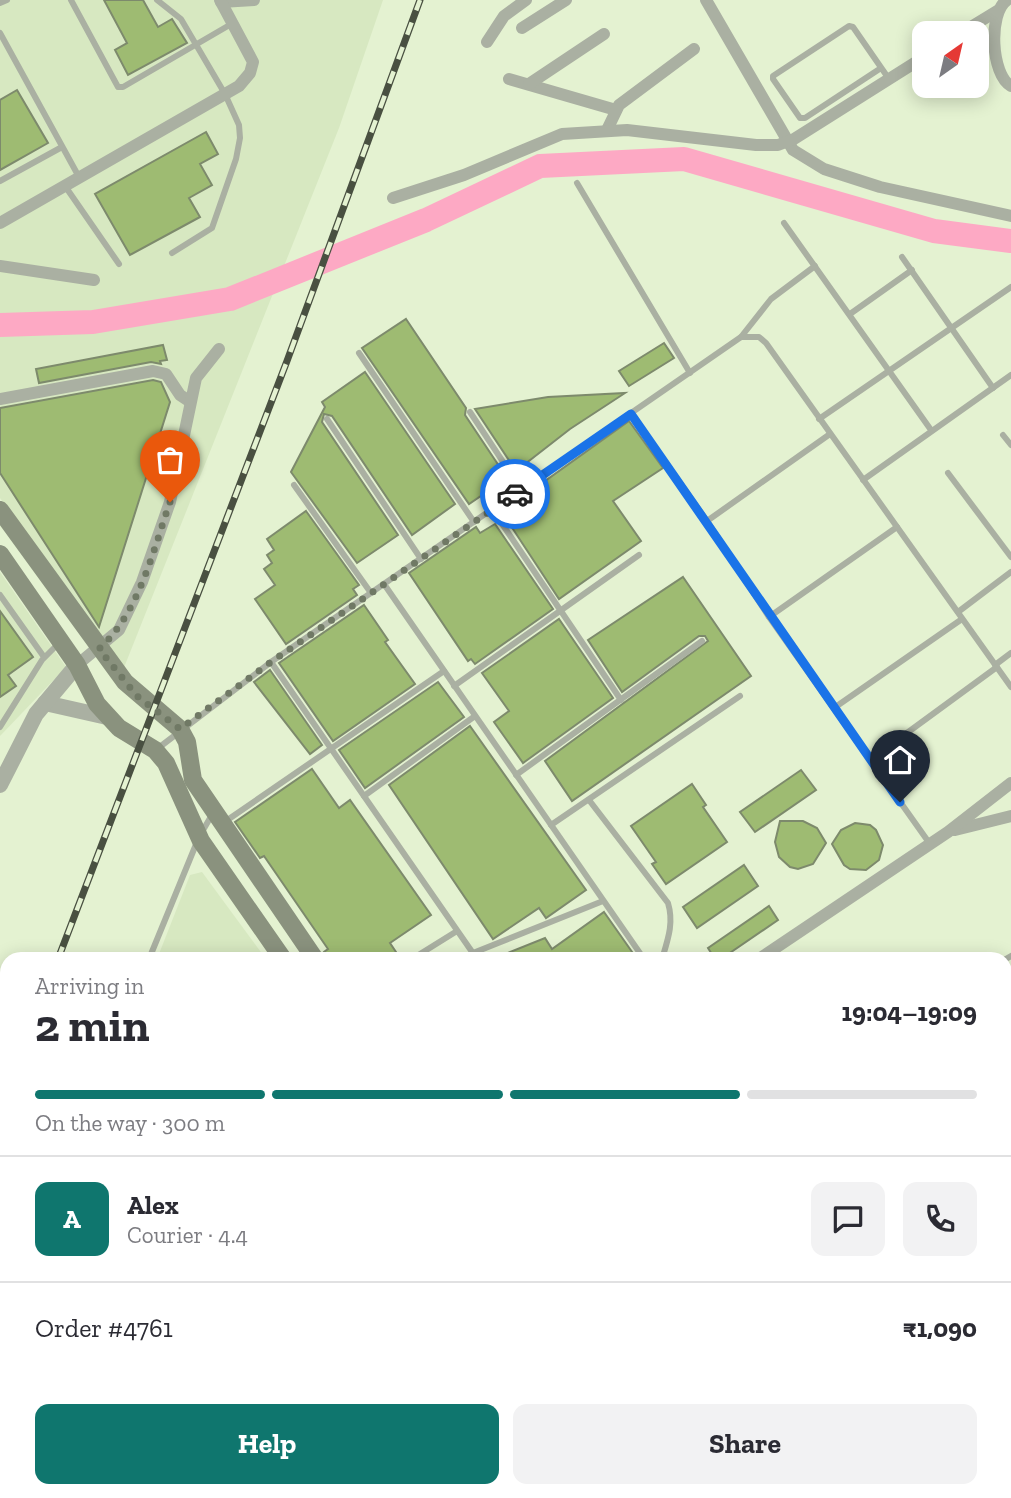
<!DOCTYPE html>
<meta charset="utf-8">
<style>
body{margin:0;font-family:"Zilla Slab",serif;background:#f2f2f3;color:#2b2b33;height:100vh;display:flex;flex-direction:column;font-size:26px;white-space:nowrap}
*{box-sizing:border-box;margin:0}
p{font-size:23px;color:#7c7c81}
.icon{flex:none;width:38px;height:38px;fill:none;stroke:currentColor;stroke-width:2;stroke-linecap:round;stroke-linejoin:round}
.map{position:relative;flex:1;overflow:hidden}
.details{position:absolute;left:0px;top:952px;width:1012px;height:546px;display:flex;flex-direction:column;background:#fff;border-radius:21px 21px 0 0;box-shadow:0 4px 18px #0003}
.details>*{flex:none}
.needle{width:46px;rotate:34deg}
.buttons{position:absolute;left:912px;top:21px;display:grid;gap:14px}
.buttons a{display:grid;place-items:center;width:77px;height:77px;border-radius:14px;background:#fff;box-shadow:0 4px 18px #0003;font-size:35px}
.pin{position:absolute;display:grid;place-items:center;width:60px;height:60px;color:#fff;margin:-72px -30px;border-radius:50% 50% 50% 0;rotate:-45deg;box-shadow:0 0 7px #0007}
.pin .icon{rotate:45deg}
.courier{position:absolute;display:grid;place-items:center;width:70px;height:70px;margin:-35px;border:5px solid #1a73e8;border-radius:50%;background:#fff;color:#222;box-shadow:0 2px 9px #0007}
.summary em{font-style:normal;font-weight:800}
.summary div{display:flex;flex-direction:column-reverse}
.summary{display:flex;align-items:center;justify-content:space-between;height:119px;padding:0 35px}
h1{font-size:46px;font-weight:800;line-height:52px}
.bar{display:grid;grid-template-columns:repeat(4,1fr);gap:10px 7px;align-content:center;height:84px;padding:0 35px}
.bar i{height:9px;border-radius:5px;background:#e1e1e2}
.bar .current{background:#0f766e}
.bar p{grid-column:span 4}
.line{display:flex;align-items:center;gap:18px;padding:0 35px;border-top:2px solid #e1e1e2}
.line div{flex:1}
.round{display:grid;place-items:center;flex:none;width:74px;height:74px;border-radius:14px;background:#f2f2f3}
.button{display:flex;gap:14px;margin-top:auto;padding:14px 35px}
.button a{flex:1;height:80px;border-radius:14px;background:#0f766e;color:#fff;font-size:28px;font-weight:800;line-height:80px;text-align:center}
.button a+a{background:#f2f2f3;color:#2b2b33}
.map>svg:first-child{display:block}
</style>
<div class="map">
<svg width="1011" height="1498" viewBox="0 0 1011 1498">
<rect width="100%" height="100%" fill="#e4f2d1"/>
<g fill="#d7e8c1">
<path d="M0 0H383L339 128 123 670 0 498Z"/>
<path d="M0 572 66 667 0 736Z"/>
<path d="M202 872 266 959H157L190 875Z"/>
<path d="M7 1247V1491H647L652 1498H0V1264Z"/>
</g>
<g fill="#e0abbb">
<path d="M7 1298V1491H36L33 1498H0V1315Z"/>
<path d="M236 1491H291L306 1498H233Z"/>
</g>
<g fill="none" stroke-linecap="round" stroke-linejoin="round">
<path stroke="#fda9c4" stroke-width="14" d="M969 1491 998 1498"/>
<path stroke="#fda9c4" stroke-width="24" d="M0 325 93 322 230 299 426 220 540 166 684 159 934 231 1011 241"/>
</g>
<g fill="#9ebb72" stroke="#7d8a6c" stroke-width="2">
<path d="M104 0H143L158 27 172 19 187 43 128 75 115 50 127 43Z"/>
<path d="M17 90 48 143 0 170V100Z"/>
<path d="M206 132 218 154 200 164 212 185 189 198 200 217 130 255 95 194Z"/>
<path d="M406 319 466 408 465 415 507 478 469 504 362 348Z"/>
<path d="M664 343 674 358 629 386 619 371Z"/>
<path d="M163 345 167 360 160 361 161 364 151 362 39 383 36 369Z"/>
<path d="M365 372 455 504 412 535 332 416 324 414 322 422 398 535 357 563 291 472 325 407 322 402Z"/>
<path d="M153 380 161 382 170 402 99 627 0 473V408Z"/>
<path d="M625 393 570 429 516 471 475 409 548 397Z"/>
<path d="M629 421 663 468 613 501 641 541 559 599 505 517 509 514 506 509Z"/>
<path d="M306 511 359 585 353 589 357 595 286 644 255 599 275 585 264 569 272 563 267 555 274 550 267 539Z"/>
<path d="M495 524 553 609 475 664 471 659 468 661 409 573 476 527 480 533Z"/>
<path d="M683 577 751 676 572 801 545 761 708 641 705 636H699L622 692 588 640Z"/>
<path d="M364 605 388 640 385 642 415 684 333 741 279 663Z"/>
<path d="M0 611 33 657 8 675 16 686 0 697Z"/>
<path d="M559 619 613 698 523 763 494 722 509 711 482 673Z"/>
<path d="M270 670 322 745 310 754 254 682Z"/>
<path d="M438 682 464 717 365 788 339 750Z"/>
<path d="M470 726 586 890 546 918 539 908 493 939 389 785Z"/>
<path d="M312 769 339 808 350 800 431 915 390 943 396 952 386 959H326L324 952 328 949 264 856 260 858 235 822Z"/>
<path d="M801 770 816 790 755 832 740 812Z"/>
<path d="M692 784 706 805 703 807 727 842 666 884 652 864 656 862 631 826Z"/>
<path d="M780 821H803L817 828 826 843 813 864 798 869 790 867 779 857 775 842Z"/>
<path d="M855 823 870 825 876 830 883 845 879 860 866 870 850 869 844 865 832 844 841 830Z"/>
<path d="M744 865 758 886 697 928 683 907Z"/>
<path d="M769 906 778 920 721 959H715L708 948Z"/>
<path d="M604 912 637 959H493L545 938 552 949Z"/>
</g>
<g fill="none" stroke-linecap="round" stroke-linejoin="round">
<g stroke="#aab0a2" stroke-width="6">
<path d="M71 0 118 87H123L233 23"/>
<path d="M157 0 181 19 225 94 239 125 240 138 236 159 212 228 172 253"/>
<path d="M0 3 7 0"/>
<path d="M0 33 79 177"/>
<path d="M881 68 805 118H800L773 79V76L849 26 853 27 889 79"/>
<path d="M0 181 62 147"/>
<path d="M577 183 690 373"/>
<path d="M65 186 119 264"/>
<path d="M784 223 931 430"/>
<path d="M902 257 993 388"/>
<path d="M850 314 912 270"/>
<path d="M741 337 771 299 815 266"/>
<path d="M359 353 474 522"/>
<path d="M470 412 521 489"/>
<path d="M631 414 707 521 769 617 930 844"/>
<path d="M327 419 421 559"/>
<path d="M819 419 1011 287"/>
<path d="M1003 435 1011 445"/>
<path d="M948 473 1011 557"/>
<path d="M863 480 1011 375"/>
<path d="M294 485 371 593"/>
<path d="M492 509 621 700"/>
<path d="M707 521 830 434"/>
<path d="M384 584 644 959"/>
<path d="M0 595 44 657"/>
<path d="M958 612 1011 572"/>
<path d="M769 617 897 527"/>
<path d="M271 662 477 959"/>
<path d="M995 665 1011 653"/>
<path d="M454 686 639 555"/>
<path d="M834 708 962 619"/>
<path d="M0 727 42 660 59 643"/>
<path d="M157 749 271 662 741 337H759L766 343 1011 687"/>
<path d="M870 760 997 667"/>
<path d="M516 775 702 641"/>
<path d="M364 796 475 716"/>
<path d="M589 800 668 903C674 923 668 939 662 959"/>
<path d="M223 823 444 671"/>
<path d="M551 825 740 696"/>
<path d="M772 950 778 959"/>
<path d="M473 953 603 901"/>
<path d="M149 959 199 837 213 813"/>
<path d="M412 959 457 931"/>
<path d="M1004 960 1011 956"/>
<path d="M1004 1098 1011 1094"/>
<path d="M1004 1243 1011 1238"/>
<path d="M1004 1283 1011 1292"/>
<path d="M1004 1389 1011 1385"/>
<path d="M305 1491 322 1498"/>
<path d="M40 1498 44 1491"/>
</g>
<g stroke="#aab0a2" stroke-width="12">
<path d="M706 0 793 150 824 169 880 187 1011 216"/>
<path d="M1007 0C988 13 991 75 1011 86"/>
<path d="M221 2 254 0"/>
<path d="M522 28 566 0"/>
<path d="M961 33 997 11"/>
<path d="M487 42 504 16 526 0"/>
<path d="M509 79 616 110"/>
<path d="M529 84 604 34"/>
<path d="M607 130 619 105 694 49"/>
<path d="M393 198 464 175 562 134 627 130 756 145H778L794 139 924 57"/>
<path d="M0 223 239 86 250 73 253 62 220 0"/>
<path d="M0 266 94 280"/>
<path d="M0 399 153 371 166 374 180 395 189 401"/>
<path d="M77 665 119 630 142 582 170 502 196 378 219 349"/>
<path d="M955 830 1011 816"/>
<path d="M759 959 948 832 1011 783"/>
</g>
<g stroke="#aab0a2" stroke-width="16">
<path d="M45 703 107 717"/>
<path d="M0 785 36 714 77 665"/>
<path d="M1004 1456 1011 1457"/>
<path d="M742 1491 770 1498"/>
</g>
<g stroke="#8a927e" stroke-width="18">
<path d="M0 510 125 682 180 729 187 742 193 780 315 959"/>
<path d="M0 554 77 665 97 704 119 728 155 750 166 763 201 841 283 959"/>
<path d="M0 1088 7 1092"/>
<path d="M0 1158 7 1161"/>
<path d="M1004 1472 1011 1474"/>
<path d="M674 1491 679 1498"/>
<path d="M704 1491 709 1498"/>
<path d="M851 1491 879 1498"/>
</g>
<g stroke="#495041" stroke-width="7">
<g id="rail">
<path d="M58 959 287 361 420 0"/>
<path d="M0 1088 7 1070"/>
<path d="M0 1111 7 1093"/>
</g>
</g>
<use href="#rail" stroke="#e4f2d1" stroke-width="4.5" stroke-dasharray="13" stroke-linecap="butt"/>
</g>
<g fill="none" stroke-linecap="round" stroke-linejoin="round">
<path stroke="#707965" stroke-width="7" stroke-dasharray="0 12.6" d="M170 502C153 551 139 613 99 649L137 696 180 729 271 662 515 494"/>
<path stroke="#1a73e8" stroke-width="9" d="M515 494 631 414 900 802"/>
</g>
</svg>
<div class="buttons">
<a><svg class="needle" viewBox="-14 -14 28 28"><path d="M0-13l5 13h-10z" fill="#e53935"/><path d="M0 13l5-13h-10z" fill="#7c7c81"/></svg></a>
</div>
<div class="pin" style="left:170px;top:502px;background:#ea580c"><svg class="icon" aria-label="bag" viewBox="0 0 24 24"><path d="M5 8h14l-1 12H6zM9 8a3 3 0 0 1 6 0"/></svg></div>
<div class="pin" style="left:900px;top:802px;background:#1f2937"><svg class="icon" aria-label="home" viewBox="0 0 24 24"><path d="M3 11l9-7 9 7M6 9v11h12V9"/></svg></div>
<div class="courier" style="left:515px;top:494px"><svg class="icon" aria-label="car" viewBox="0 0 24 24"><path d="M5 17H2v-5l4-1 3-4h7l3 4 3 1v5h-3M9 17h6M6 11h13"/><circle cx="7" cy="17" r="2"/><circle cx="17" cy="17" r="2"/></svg></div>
<section class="details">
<div class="summary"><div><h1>2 min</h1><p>Arriving in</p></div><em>19:04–19:09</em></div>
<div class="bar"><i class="current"></i><i class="current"></i><i class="current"></i><i></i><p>On the way · 300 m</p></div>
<div class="line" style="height:126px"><b class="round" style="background:#0f766e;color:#fff">A</b><div><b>Alex</b><p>Courier · 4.4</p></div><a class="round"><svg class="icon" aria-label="chat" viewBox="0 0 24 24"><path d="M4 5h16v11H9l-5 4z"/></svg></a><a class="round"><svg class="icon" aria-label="phone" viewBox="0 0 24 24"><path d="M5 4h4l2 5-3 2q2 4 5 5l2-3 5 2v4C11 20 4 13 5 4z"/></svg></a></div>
<div class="line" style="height:91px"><div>Order #4761</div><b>₹1,090</b></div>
<div class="button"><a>Help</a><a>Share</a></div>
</section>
</div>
